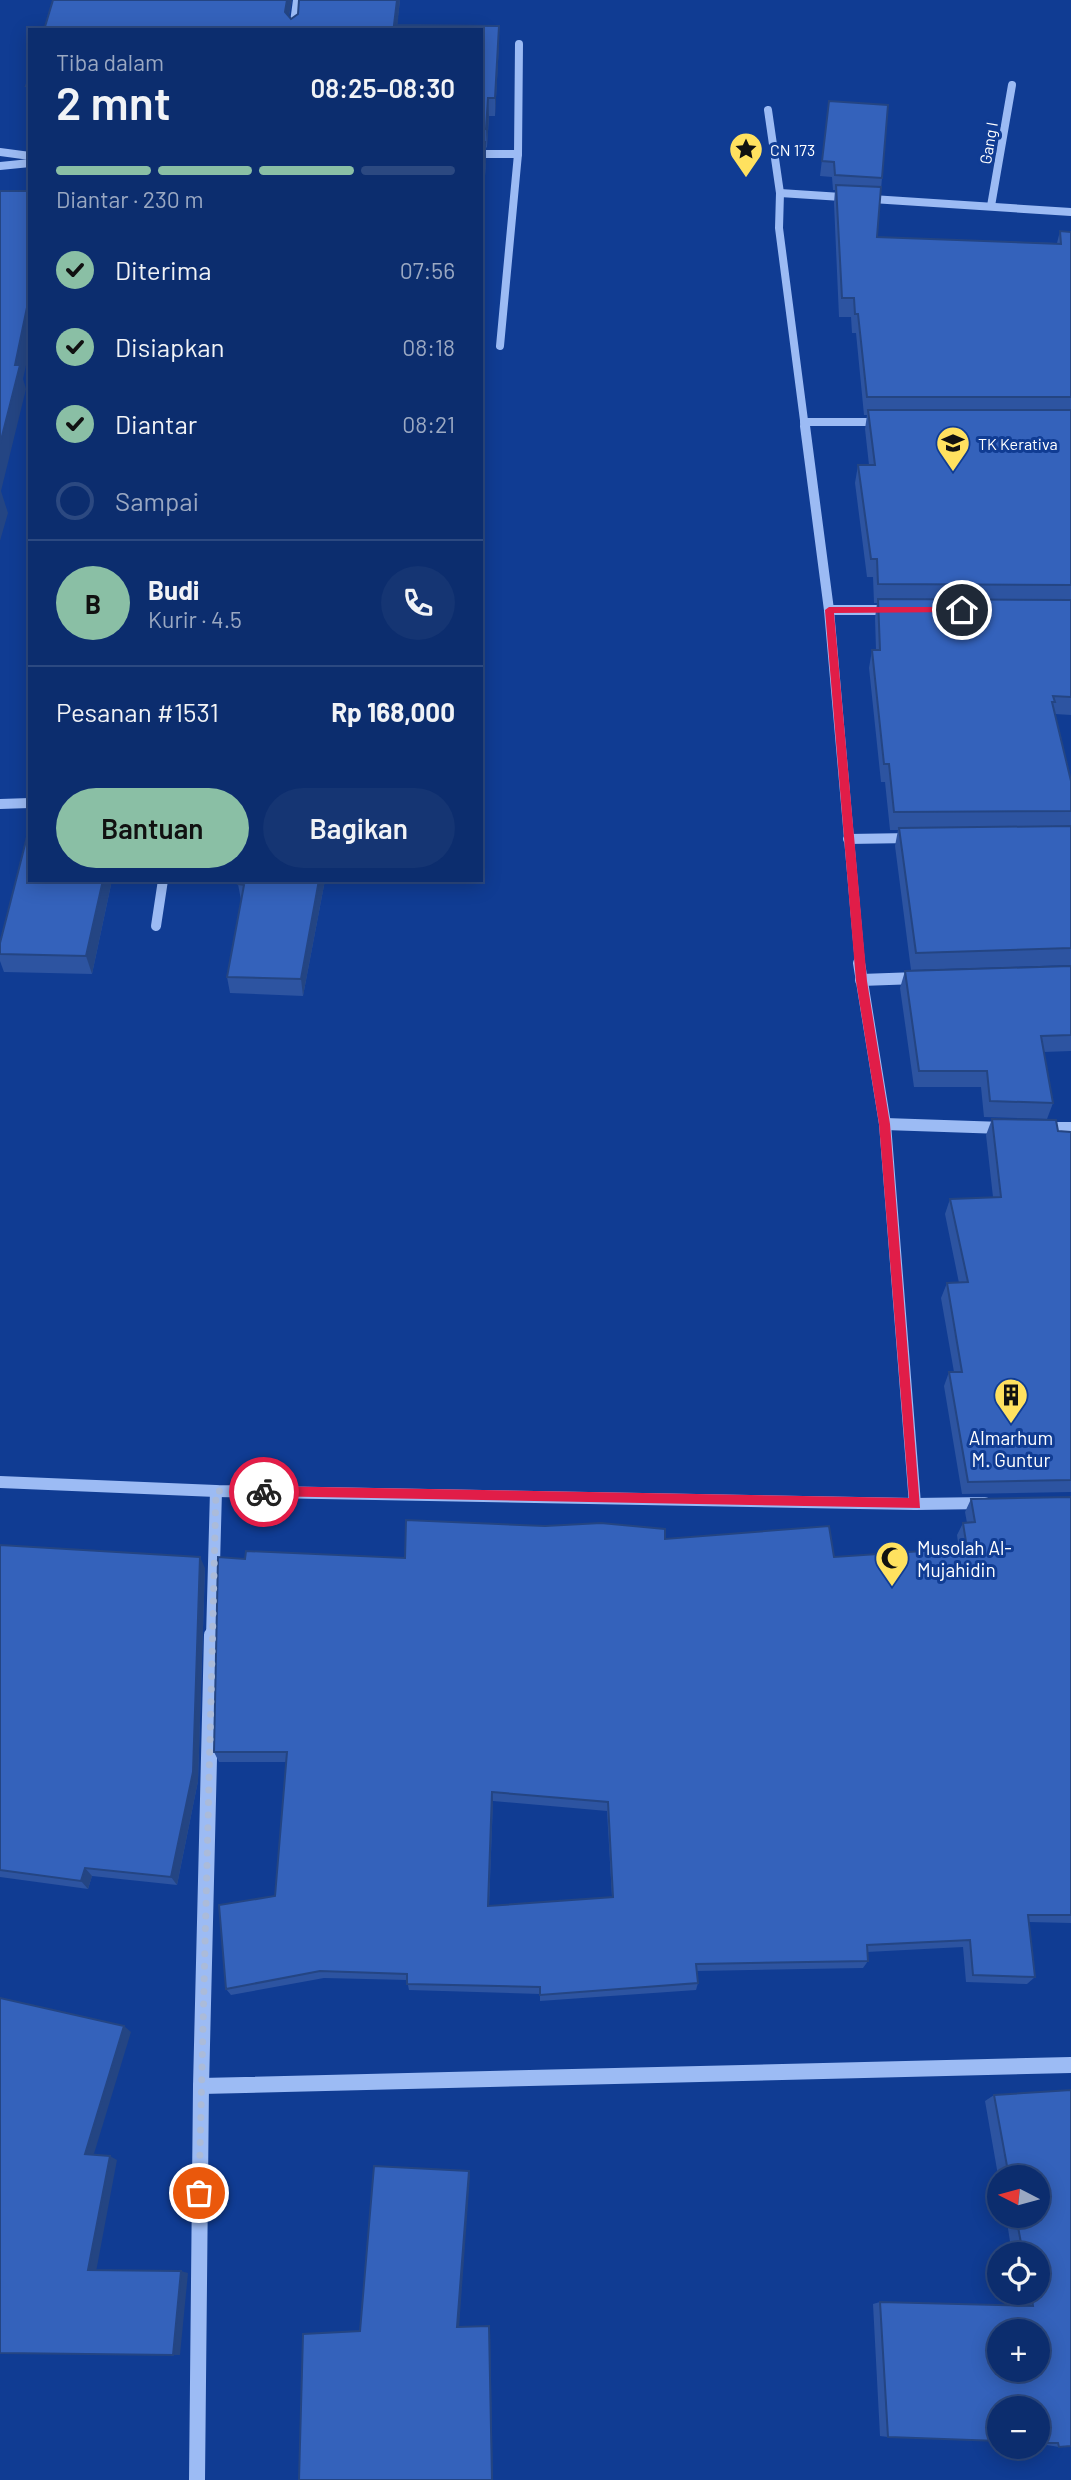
<!DOCTYPE html>
<html lang="id">
<meta charset="utf-8">
<style>
body{margin:0;font-family:Barlow,sans-serif;background:#153573;color:#f1f3f6;height:100vh;display:flex;flex-direction:column;font-size:26px;white-space:nowrap}
*{box-sizing:border-box;margin:0}
p{font-size:23px;color:#9aa8c2}
.icon{flex:none;width:38px;height:38px;fill:none;stroke:currentColor;stroke-width:2;stroke-linecap:round;stroke-linejoin:round}
.map{position:relative;flex:1;overflow:hidden}
.panel{position:absolute;left:28px;top:28px;width:455px;height:854px;display:flex;flex-direction:column;background:#0c2d6e;border-radius:0px;box-shadow:0 4px 18px #0003,0 0 0 2px #2c4981}
.panel>*{flex:none}
.needle{width:46px;rotate:276deg}
.tools{position:absolute;left:987px;top:2165px;display:grid;gap:14px}
.tools a{display:grid;place-items:center;width:63px;height:63px;border-radius:50%;background:#0c2d6e;box-shadow:0 4px 18px #0003,0 0 0 2px #2c4981;font-size:35px}
.pin{position:absolute;display:grid;place-items:center;width:60px;height:60px;color:#fff;margin:-30px;border:4px solid #fff;border-radius:50%;box-shadow:0 2px 7px #0007}
.courier{position:absolute;display:grid;place-items:center;width:70px;height:70px;margin:-35px;border:5px solid #e11d48;border-radius:50%;background:#fff;color:#222;box-shadow:0 2px 9px #0007}
.overview em{font-style:normal;font-weight:600}
.overview div{display:flex;flex-direction:column-reverse}
.overview{display:flex;align-items:center;justify-content:space-between;height:119px;padding:0 28px}
h1{font-size:46px;font-weight:600;line-height:52px}
.bar{display:grid;grid-template-columns:repeat(4,1fr);gap:10px 7px;align-content:center;height:84px;padding:0 28px}
.bar i{height:9px;border-radius:5px;background:#2c4981}
.bar .current{background:#8abfa5}
.bar p{grid-column:span 4}
.line{display:flex;align-items:center;gap:18px;padding:0 28px;border-top:2px solid #2c4981}
.line div{flex:1}
.round{display:grid;place-items:center;flex:none;width:74px;height:74px;border-radius:37px;background:#153573}
ol{padding:0 28px;list-style:none}
li{display:flex;align-items:center;gap:21px;height:77px}
li p{margin-inline-start:auto}
li .icon{padding:7px;border-radius:50%;background:#8abfa5;color:#111;stroke-width:4}
li:last-child{color:#9aa8c2}
li i{width:38px;height:38px;border:4px solid #2c4981;border-radius:50%}
.action{display:flex;gap:14px;margin-top:auto;padding:14px 28px}
.action a{flex:1;height:80px;border-radius:42px;background:#8abfa5;color:#111;font-size:28px;font-weight:600;line-height:80px;text-align:center}
.action a+a{background:#153573;color:#f1f3f6}
.map>svg:first-child{display:block}
</style>
<div class="map">
<svg width="1071" height="2480" viewBox="0 0 1071 2480">
<rect width="100%" height="100%" fill="#103c93"/>
<g fill="none" stroke-linecap="round" stroke-linejoin="round">
<g stroke="#9cbbf4" stroke-width="8">
<path d="M293 30 297 0"/>
<path d="M768 110 780 193 779 228 805 428"/>
<path d="M0 152 30 156"/>
<path d="M481 154H518"/>
<path d="M0 166 30 163"/>
<path d="M780 193 1071 212"/>
<path d="M991 206 1012 85"/>
<path d="M500 346 518 154 519 44"/>
<path d="M804 422H881"/>
</g>
<g stroke="#9cbbf4" stroke-width="10">
<path d="M805 426 829 610 860 964"/>
<path d="M829 610H892"/>
<path d="M0 804 30 803"/>
<path d="M848 839 911 838"/>
<path d="M156 926 163 880"/>
</g>
<g stroke="#9cbbf4" stroke-width="12">
<path d="M861 980 917 978"/>
<path d="M885 1124 1003 1128"/>
<path d="M1043 1128H1071"/>
<path d="M0 1482 216 1491 915 1504 885 1124 859 963"/>
<path d="M915 1504 985 1503"/>
<path d="M212 1637 216 1491"/>
</g>
<g stroke="#9cbbf4" stroke-width="16">
<path d="M201 2086 1071 2065"/>
<path d="M197 2480 201 2086 212 1635"/>
</g>
</g>
<g fill="#2d54a1" fill-rule="evenodd">
<path d="M53 0H292L289 16 291 19 298 14 299 0H400L397 25 499 26V44L495 116H489L487 147 486 148V161L481 236V30H44Z"/>
<path d="M30 75V102L26 86Z"/>
<path d="M829 101 882 178 877 237 1057 243 1060 231 1071 232V715L1055 714 1071 781V965L911 970 895 846 898 830H890L885 782H881L869 668 872 650H876L875 618 877 603H874L873 577H867L855 483 858 465H869L865 429 867 415H864L856 333H852L851 317H839L834 203 835 190H833L832 177 820 176Z"/>
<rect x="481" y="269" width="3" height="84"/>
<path d="M30 880H112L92 974 4 972 0 961V943Z"/>
<path d="M325 880 303 996 230 993 227 977 241 900 238 884Z"/>
<path d="M1071 966V1051L1044 1052 1053 1103 1047 1119 984 1117 981 1087H914L900 988 905 971Z"/>
<path d="M992 1119 1058 1131 1071 1132V1492L962 1494 944 1386 949 1372H954L941 1298 947 1283H959L945 1214 950 1199 993 1197 986 1135Z"/>
<path d="M1071 1497V1923L1029 1922 1035 1977 1027 1984 966 1982 963 1947 867 1952 868 1961 863 1968 697 1971 698 1983 696 1990 540 2001V1994L409 1990 407 1980 324 1978 231 1995 226 1989 275 1896 286 1762H219L214 1752 245 1559 405 1558 665 1539 834 1557 959 1549 957 1535 963 1523H967L965 1512 971 1499ZM493 1801 607 1811 612 1897 489 1906Z"/>
<path d="M0 1545 205 1568 198 1781 177 1885 92 1876 88 1889 0 1877Z"/>
<path d="M1071 2090V2446L1059 2447 1047 2445V2443H1038V2408H999V2441L888 2437 880 2436 873 2304 880 2302 1022 2306 1019 2292H1038V2254H1012L1006 2216H1038V2177H999V2181L985 2101 994 2095ZM999 2331H1038V2370H999Z"/>
</g>
<g fill="#244583">
<path d="M287 0H292L286 30 285 12Z"/>
<path d="M397 0H400L397 30 394 25Z"/>
<path d="M499 26V44L495 116V98Z"/>
<path d="M488 98 489 116 487 147 486 129Z"/>
<path d="M485 142 486 161 481 236V210Z"/>
<path d="M30 293V347L23 379 26 389 1 491 8 513 0 541V444Z"/>
<path d="M103 880H112L92 974 86 956Z"/>
<path d="M319 880H325L303 996 301 979Z"/>
<path d="M200 1557 205 1568 198 1781 177 1885 171 1877Z"/>
<path d="M492 1792 493 1801 488 1914V1906Z"/>
<path d="M85 1868 92 1876 88 1889 81 1881Z"/>
<path d="M124 2026 131 2032 93 2157 85 2154Z"/>
<path d="M110 2156 117 2160 96 2272 88 2270Z"/>
<path d="M469 2171 470 2176 459 2328 457 2327Z"/>
<path d="M181 2271 188 2273 180 2355H173Z"/>
<path d="M489 2326 490 2327 493 2480H492Z"/>
</g>
<g fill="#3462bb" stroke="#244583" stroke-width="2" fill-rule="evenodd">
<path d="M53 0H287L285 12 291 19 298 14 299 0H397L394 25 499 26 495 98H488L486 129 481 130V30H44Z"/>
<path d="M30 75V86H26Z"/>
<path d="M829 101 888 105 882 178 835 175 834 162 822 161Z"/>
<path d="M481 142H485L481 210Z"/>
<path d="M836 185 881 187 877 237 1061 244 1060 231 1071 232V397H867L858 314H855L854 298H842Z"/>
<path d="M0 191H30V293L15 365H20L0 444Z"/>
<path d="M481 269H484L483 334H481Z"/>
<path d="M868 410H1071V585L878 584 877 559H871L858 465H875Z"/>
<path d="M878 599 1071 600V697L1053 696 1055 702H1052L1071 781V811L894 812 889 764H884L872 650H880Z"/>
<path d="M30 825V880H103L86 956 0 954V943Z"/>
<path d="M1071 826V948L916 953 899 828Z"/>
<path d="M239 880H319L301 979 227 977 244 885 238 884Z"/>
<path d="M1071 966V1035L1041 1036 1053 1103 990 1101 987 1071H919L905 971Z"/>
<path d="M992 1119 1056 1120 1058 1131 1071 1132V1480L968 1482 949 1372H962L947 1283 968 1282 950 1199 1001 1197Z"/>
<path d="M1071 1497V1915H1028L1035 1977 973 1975 970 1940 867 1945 868 1961 696 1964 698 1983 540 1995V1987L407 1984V1974L320 1971 226 1989 219 1905 275 1896 287 1752H214L218 1557 245 1559 246 1551 405 1558 406 1520 545 1526 601 1523 665 1529V1539L829 1526 834 1557 967 1548 963 1523 975 1522 971 1499ZM492 1792 608 1802 613 1897 488 1906Z"/>
<path d="M0 1545 200 1557 193 1772 171 1877 85 1868 81 1881 0 1870Z"/>
<path d="M0 1998 124 2026 85 2154 110 2156 88 2270 181 2271 173 2355 0 2353Z"/>
<path d="M1071 2090V2446L1059 2447 1058 2443H1038V2408H999V2441L888 2437 880 2302 1033 2306 1031 2292H1038V2254H1023L1016 2216H1038V2177H1009L994 2095ZM999 2331H1038V2370H999Z"/>
<path d="M374 2166 469 2171 457 2327 489 2326 492 2480H299L303 2334 360 2331Z"/>
</g>
<path fill="#e11d48" d="M962 607 965 612 834 613 867 981 890 1124 920 1508 260 1496V1488L264 1486 909 1498 879 1124 856 981 825 610 829 607Z"/>
<g fill="none" stroke-linecap="round" stroke-linejoin="round">
<path stroke="#abbbd9" stroke-width="7" stroke-dasharray="0 12.6" d="M199 2193 216 1491 264 1492"/>
</g>
<defs>
<g id="sight-pin" transform="scale(1.75)"><path d="M0 17L-7.5 6A9.5 9.5 0 1 1 7.5 6Z" fill="#ffe15f" stroke="#103c93"/><path d="M0-6L1.8-2.2L6-1.7L2.9 1.2L3.7 5.4L0 3.3L-3.7 5.4L-2.9 1.2L-6-1.7L-1.8-2.2Z" fill="#111"/></g>
<g id="school-pin" transform="scale(1.75)"><path d="M0 17L-7.5 6A9.5 9.5 0 1 1 7.5 6Z" fill="#ffe15f" stroke="#103c93"/><path d="M0-5L7-2L0 1L-7-2ZM-4 1L0 2.5L4 1V4Q0 6-4 4Z" fill="#111"/></g>
<g id="building-pin" transform="scale(1.75)"><path d="M0 17L-7.5 6A9.5 9.5 0 1 1 7.5 6Z" fill="#ffe15f" stroke="#103c93"/><path d="M-4-6H4V6H1V3H-1V6H-4ZM-2.5-4.3h1.7v1.8h-1.7ZM.8-4.3h1.7v1.8H.8ZM-2.5-1h1.7V.8h-1.7ZM.8-1h1.7V.8H.8Z" fill="#111"/></g>
<g id="mosque-pin" transform="scale(1.75)"><path d="M0 17L-7.5 6A9.5 9.5 0 1 1 7.5 6Z" fill="#ffe15f" stroke="#103c93"/><path d="M3.5-4.9A6 6 0 1 0 3.5 4.9A5 5 0 1 1 3.5-4.9Z" fill="#111"/></g>
</defs>
<g fill-rule="evenodd">
<use href="#sight-pin" x="746" y="149"/>
<use href="#school-pin" x="953" y="443"/>
<use href="#building-pin" x="1011" y="1395"/>
<use href="#mosque-pin" x="892" y="1558"/>
</g>
<g text-anchor="middle" dominant-baseline="central" stroke-width="6" stroke-linejoin="round" paint-order="stroke">
<g font-size="16" fill="#fff" stroke="#103c93">
<text transform="translate(988 143) rotate(-80)">Gang I</text>
</g>
<g font-size="16" fill="#fff" stroke="#103c93" text-anchor="start">
<text x="770" y="149">CN 173</text>
<text x="978" y="443">TK Kerativa</text>
</g>
<g font-size="19" fill="#fff" stroke="#103c93">
<text x="1011" y="1437">Almarhum<tspan x="1011" dy="22">M. Guntur</tspan></text>
<text x="917" y="1547" text-anchor="start">Musolah Al-<tspan x="917" dy="22">Mujahidin</tspan></text>
</g>
</g>
</svg>
<div class="tools">
<a><svg class="needle" viewBox="-14 -14 28 28"><path d="M0-13l5 13h-10z" fill="#e53935"/><path d="M0 13l5-13h-10z" fill="#9aa8c2"/></svg></a>
<a><svg class="icon" aria-label="locate" viewBox="0 0 24 24"><circle cx="12" cy="12" r="6"/><path d="M12 2v4M12 18v4M2 12h4M18 12h4"/></svg></a>
<a>+</a>
<a>−</a>
</div>
<div class="pin" style="left:199px;top:2193px;background:#ea580c"><svg class="icon" aria-label="bag" viewBox="0 0 24 24"><path d="M5 8h14l-1 12H6zM9 8a3 3 0 0 1 6 0"/></svg></div>
<div class="pin" style="left:962px;top:610px;background:#1f2937"><svg class="icon" aria-label="home" viewBox="0 0 24 24"><path d="M3 11l9-7 9 7M6 9v11h12V9"/></svg></div>
<div class="courier" style="left:264px;top:1492px"><svg class="icon" aria-label="bike" viewBox="0 0 24 24"><circle cx="6" cy="16" r="4"/><circle cx="18" cy="16" r="4"/><path d="M6 16l4-8h5l3 8M10 8l3 8H6M13 5h3"/></svg></div>
<section class="panel">
<div class="overview"><div><h1>2 mnt</h1><p>Tiba dalam</p></div><em>08:25–08:30</em></div>
<div class="bar"><i class="current"></i><i class="current"></i><i class="current"></i><i></i><p>Diantar · 230 m</p></div>
<ol>
<li><svg class="icon" aria-label="check" viewBox="0 0 24 24"><path d="M5 12l5 5 9-10"/></svg>Diterima<p>07:56</p></li>
<li><svg class="icon" aria-label="check" viewBox="0 0 24 24"><path d="M5 12l5 5 9-10"/></svg>Disiapkan<p>08:18</p></li>
<li><svg class="icon" aria-label="check" viewBox="0 0 24 24"><path d="M5 12l5 5 9-10"/></svg>Diantar<p>08:21</p></li>
<li><i></i>Sampai</li>
</ol>
<div class="line" style="height:126px"><b class="round" style="background:#8abfa5;color:#111">B</b><div><b>Budi</b><p>Kurir · 4.5</p></div><a class="round"><svg class="icon" aria-label="phone" viewBox="0 0 24 24"><path d="M5 4h4l2 5-3 2q2 4 5 5l2-3 5 2v4C11 20 4 13 5 4z"/></svg></a></div>
<div class="line" style="height:91px"><div>Pesanan #1531</div><b>Rp 168,000</b></div>
<div class="action"><a>Bantuan</a><a>Bagikan</a></div>
</section>
</div>
